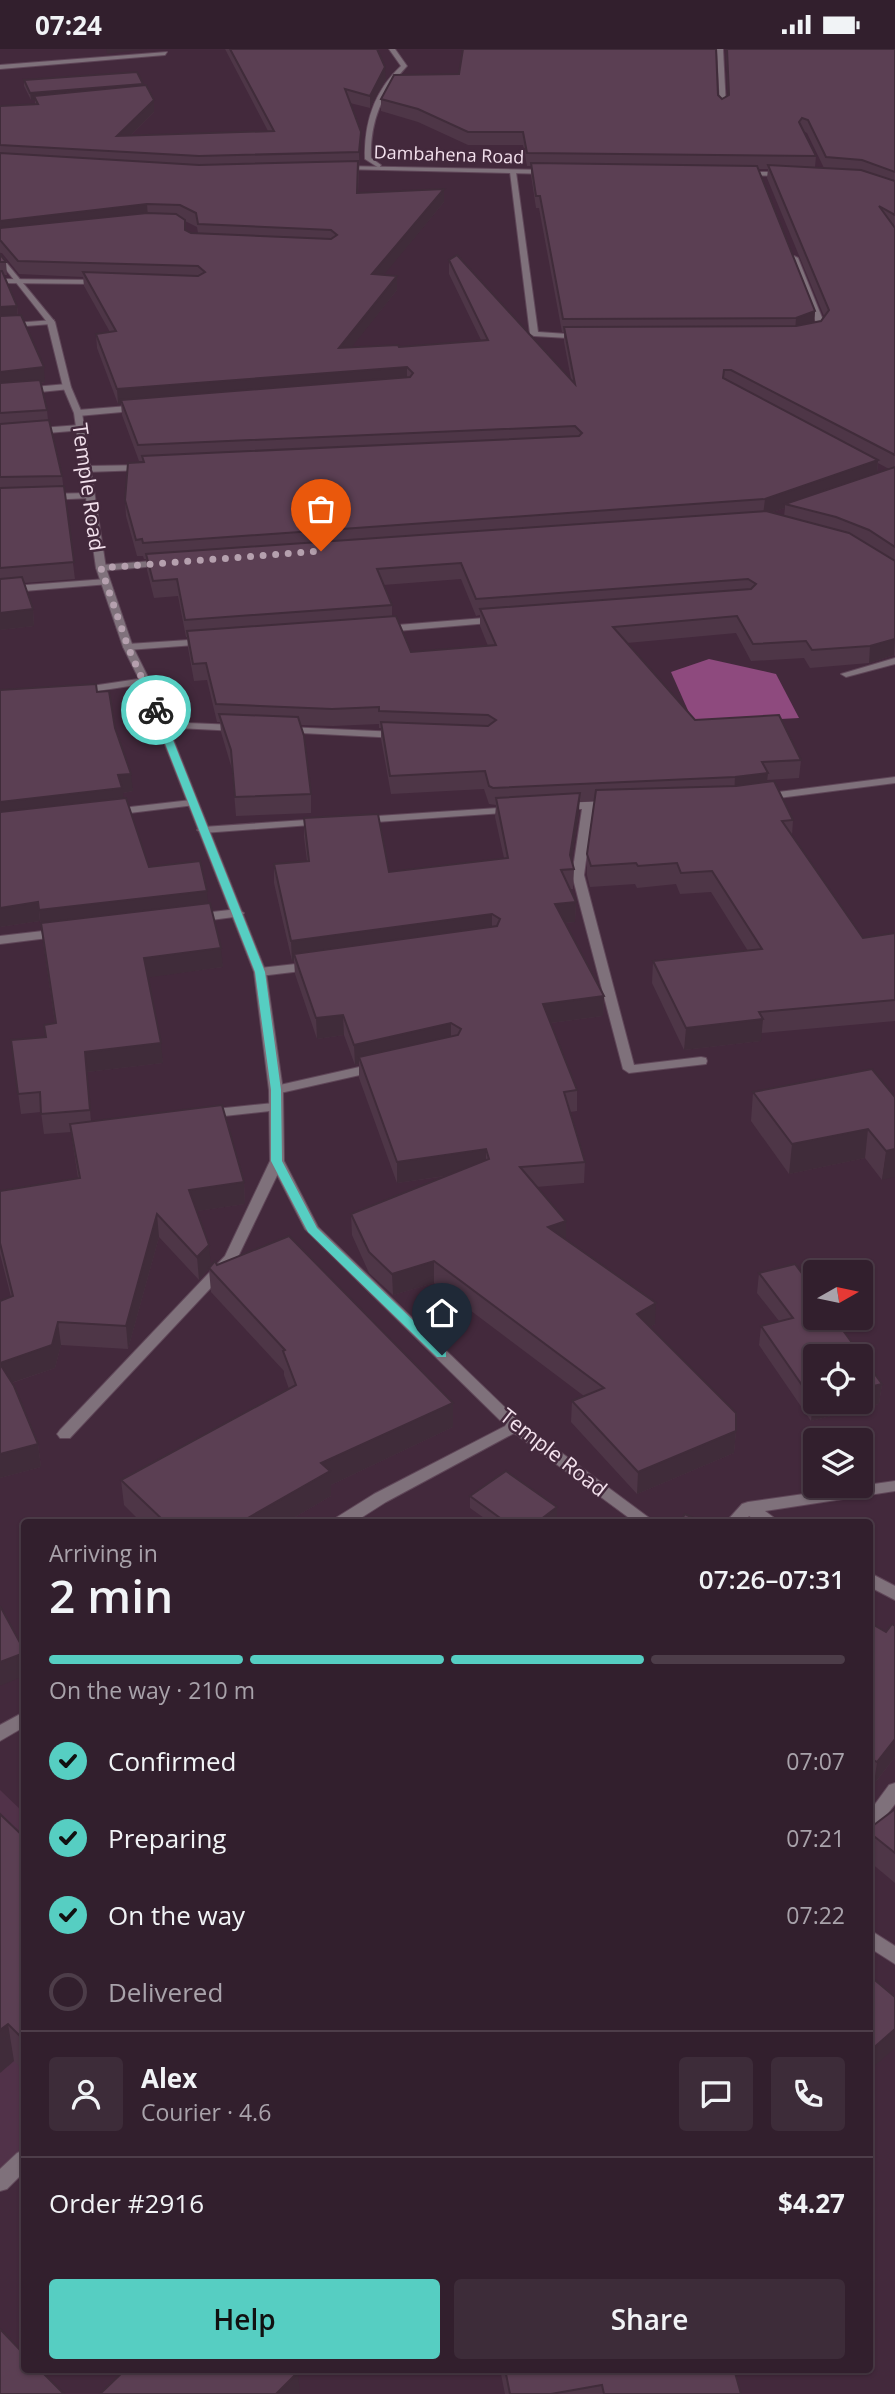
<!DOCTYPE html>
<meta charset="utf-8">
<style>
body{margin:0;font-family:"Open Sans",sans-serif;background:#3d2c39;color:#f1f3f6;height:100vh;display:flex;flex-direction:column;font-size:26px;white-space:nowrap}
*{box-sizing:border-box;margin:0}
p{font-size:23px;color:#a8a2aa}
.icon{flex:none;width:38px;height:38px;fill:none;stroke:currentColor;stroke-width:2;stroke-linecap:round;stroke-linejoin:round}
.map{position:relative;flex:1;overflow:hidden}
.side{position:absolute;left:21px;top:1470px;width:852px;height:854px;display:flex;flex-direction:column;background:#321f2d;border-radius:7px;box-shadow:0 2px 5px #0004,0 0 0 2px #4d3d49}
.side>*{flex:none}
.needle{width:46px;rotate:81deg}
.tools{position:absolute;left:803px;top:1211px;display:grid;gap:14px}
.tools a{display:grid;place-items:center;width:70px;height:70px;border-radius:7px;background:#321f2d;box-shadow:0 2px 5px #0004,0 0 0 2px #4d3d49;font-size:35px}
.pin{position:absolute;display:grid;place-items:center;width:60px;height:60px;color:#fff;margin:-72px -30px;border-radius:50% 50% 50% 0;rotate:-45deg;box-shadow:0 0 7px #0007}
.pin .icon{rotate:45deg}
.courier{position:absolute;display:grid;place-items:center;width:70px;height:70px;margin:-35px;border:5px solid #56cec2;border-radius:50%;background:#fff;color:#222;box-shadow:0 2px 9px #0007}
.summary em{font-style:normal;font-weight:600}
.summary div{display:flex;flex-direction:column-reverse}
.summary{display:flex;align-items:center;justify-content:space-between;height:119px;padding:0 28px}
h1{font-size:46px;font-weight:600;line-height:52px}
.bar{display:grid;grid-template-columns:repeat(4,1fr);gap:10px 7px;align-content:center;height:84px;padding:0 28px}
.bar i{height:9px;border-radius:5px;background:#4d3d49}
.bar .current{background:#56cec2}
.bar p{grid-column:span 4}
.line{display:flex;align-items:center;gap:18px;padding:0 28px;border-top:2px solid #4d3d49}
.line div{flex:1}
.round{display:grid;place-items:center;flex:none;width:74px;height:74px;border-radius:7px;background:#3d2c39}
ol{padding:0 28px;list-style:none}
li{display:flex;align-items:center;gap:21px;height:77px}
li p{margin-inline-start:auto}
li .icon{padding:7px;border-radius:50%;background:#56cec2;color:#111;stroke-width:4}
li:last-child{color:#a8a2aa}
li i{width:38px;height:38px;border:4px solid #4d3d49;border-radius:50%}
.primary-button{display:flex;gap:14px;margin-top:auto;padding:14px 28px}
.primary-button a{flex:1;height:80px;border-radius:7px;background:#56cec2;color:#111;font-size:28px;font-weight:600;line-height:80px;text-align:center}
.primary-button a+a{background:#3d2c39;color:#f1f3f6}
.status{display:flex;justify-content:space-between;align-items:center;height:49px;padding:0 35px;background:#321f2d;direction:ltr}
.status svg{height:19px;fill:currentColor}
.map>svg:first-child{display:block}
</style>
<div class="status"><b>07:24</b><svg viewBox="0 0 49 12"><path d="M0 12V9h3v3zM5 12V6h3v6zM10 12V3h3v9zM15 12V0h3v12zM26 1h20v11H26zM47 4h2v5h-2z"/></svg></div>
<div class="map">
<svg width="895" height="2345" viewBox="0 0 895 2345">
<rect width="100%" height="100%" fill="#43293c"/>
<path fill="#513249" d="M0 1741 24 1764V2097L0 2120Z"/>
<path fill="#8e4a7e" d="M709 610 776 625 799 669 694 675 671 623Z"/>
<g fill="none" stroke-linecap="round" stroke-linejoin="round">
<g stroke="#5f4658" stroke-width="2">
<g id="service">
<path d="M895 609V615L846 628 841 625Z"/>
<path d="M274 1054 279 1055 281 1058 279 1061 206 1069 199 1065 206 1061Z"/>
</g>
</g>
<g stroke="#5f4658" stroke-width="2">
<g id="minor">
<path d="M389 0H395L407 17C382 44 370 72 371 109L381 116 379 119 365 110C364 74 374 42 401 17Z"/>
<path d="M717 0H723L726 58 723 60 720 58Z"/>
<path d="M167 3 165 6 0 20V16Z"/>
<path d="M513 121 516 123 538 283 582 286 586 288 585 290 534 287 530 285 510 123Z"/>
<path d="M794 207 798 209 825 276 812 286 808 284 817 276 790 209Z"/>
<path d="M0 230 100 231 104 233 100 235 0 234Z"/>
<path d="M54 271V275H51L0 279V275Z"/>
<path d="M67 335 71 338 70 340 0 347V341Z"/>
<path d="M141 356 145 359 144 361 78 367 74 364 78 361Z"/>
<path d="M80 376 83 377V381L0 388V382Z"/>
<path d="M147 416 148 418 144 421 86 423 82 420 86 417Z"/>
<path d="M88 444 91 445V449L47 451 42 448 47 445Z"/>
<path d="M165 511 170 514 168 516 101 522 96 519 101 516Z"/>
<path d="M106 530 109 531V535L0 544V538Z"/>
<path d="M497 568 501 569V573L385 583 380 580 385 577Z"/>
<path d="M204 590 208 591V595L128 601 123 598 128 595Z"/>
<path d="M145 629 149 630V634L78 645 73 642 78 639Z"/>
<path d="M162 673 237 676 242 679 237 682 158 678V674Z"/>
<path d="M286 678 398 683 403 686 398 689 282 683 281 681Z"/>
<path d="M895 728V734L763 751 757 748 763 745Z"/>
<path d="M191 751 197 754 195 756 113 766 107 763 113 760Z"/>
<path d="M610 752 616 755 614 757 593 759 584 826 634 1016 701 1008 706 1009 707 1012 706 1015 629 1024 623 1020 572 826 582 760H561L555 757 561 754Z"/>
<path d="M513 758 517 759V763L362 774 356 771 362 768Z"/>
<path d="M320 770 326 773 324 775 203 784 197 781 203 778Z"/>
<path d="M238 860 244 864 242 867 195 873 189 869 195 865Z"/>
<path d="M60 880 64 881 66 884 64 887 0 895V887Z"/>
<path d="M314 913 320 917 318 920 260 927 254 923 260 919Z"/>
<path d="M377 1014 383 1018 382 1021 276 1045 269 1041 271 1038Z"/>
<path d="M277 1108 284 1112 236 1212 70 1389H60L57 1385 60 1381 225 1207 270 1112Z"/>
<path d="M515 1372 520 1373 523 1377 520 1381 386 1453 353 1474H332L334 1470 374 1445Z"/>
<path d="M895 1432V1442L765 1462 781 1474H760L749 1467 743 1474H725L742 1455 748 1453Z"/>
<path d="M870 1524 895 1537V1551L870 1538Z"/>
<path d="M24 1663V1678L0 1692V1676Z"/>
<path d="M895 1734V1755L876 1780 870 1782V1762L889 1736Z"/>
<path d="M870 1881 895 1897V1915L870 1899Z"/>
</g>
</g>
<g stroke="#5f4658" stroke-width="2">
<g id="tertiary">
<path d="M342 117 549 121 552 123 549 125 340 120Z"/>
<path d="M741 123H787L790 125 787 127 739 126Z"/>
<path d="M0 206 55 273 71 338 82 364 106 519 133 598 150 632 266 923 283 1041 284 1112 318 1178 520 1373 656 1474H636L510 1381 305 1180 270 1112 269 1041 254 923 140 632 123 598 96 519 74 364 63 338 47 273 0 213Z"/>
<path d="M24 2101V2123L7 2140 0 2142V2120L17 2104Z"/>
</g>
</g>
<use href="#service" fill="#7f717b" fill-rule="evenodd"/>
<use href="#minor" fill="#7f717b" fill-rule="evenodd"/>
<use href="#tertiary" fill="#7f717b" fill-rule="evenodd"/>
</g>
<g fill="#4e3647" fill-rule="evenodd">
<path d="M225 0H377L386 30 370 59 350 54 361 83 358 144 444 153 383 226 397 227V241L351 298H399L481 291 449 225V211L571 330 564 293V283H562L539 159H536L531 126V117H527L523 96H468L418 73 381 62V50L718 46 722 50 728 46 726 0H895V608L894 606 869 614 810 619 804 609 751 612 736 584 627 594 695 671 801 711 799 729 767 731V733L793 771 792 787 863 889 895 884V972L761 984V992L684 1001 652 934 653 912 748 902 711 843 680 845 676 835 637 839 635 835 590 838 587 826V805L595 752 579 753V763L571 812 574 820 573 840H570L576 853 575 873 565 874 604 947 603 967 551 974 577 1041V1062L570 1063 585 1113 584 1134 536 1138 566 1190 655 1275 650 1278 736 1382 734 1404 637 1445 571 1373 572 1352 584 1347 434 1234 393 1246 369 1224 352 1186 351 1165 447 1127 397 1134 359 1029V1015L355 1016 344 986 317 990 295 925 294 912H292L274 834V815L307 812 304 788V769L389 823 504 809 495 768 496 756 489 755 484 740 391 745 381 690V679H379V675L333 677 300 676 311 745V764L236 767 232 720 221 683 220 673H217L207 631 194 632 188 599 187 588H186L178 547 154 549 147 521 146 510H144L143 507H137L126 467 125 451 143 412H139L122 366 121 355H118L97 299 96 285 110 283 84 237 83 228 19 225 2 204H0V57L35 55V51H31L24 37V31L143 36 154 63 131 86 268 82ZM803 82 807 84 824 119 815 118 816 107ZM758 120H768L767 129 824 267 821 272 814 274 815 262ZM185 172 197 178 198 184H191L186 181ZM878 414 889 420 877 424ZM785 459 784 467 772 463ZM461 530 476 567 480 566V577L488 597 411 603 392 567V556L383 536Z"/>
<path d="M0 205 6 213 7 226H4L17 257 18 266 45 333 40 334 47 361 48 371 62 427 75 530 24 534 33 560 34 577 0 581Z"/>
<path d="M97 643 115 679 133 742 123 744V749L149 818 208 854 223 918 148 928 163 1014 87 1023 91 1072 244 1133 245 1155 197 1162 211 1217 217 1216 453 1378 331 1436V1447L285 1474H142L124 1456 121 1431 289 1340 284 1326V1322L211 1243 209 1220 199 1231 159 1188 128 1300 61 1296 55 1319 12 1334 38 1395 41 1418 0 1429V1252L11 1248 0 1205V1142L78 1129 71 1083 44 1085 41 1063 21 1065 11 991 46 988 55 974 40 872 0 878Z"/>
<path d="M753 1043 895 1048 882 1131 865 1109 789 1125 751 1072Z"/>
<path d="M759 1224 882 1335 879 1355 811 1372 759 1296 761 1277 779 1272 757 1244Z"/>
<path d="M470 1447 557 1470 552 1474H491L470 1459Z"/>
<path d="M895 1577V1708L874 1735 870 1733V1578L886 1583Z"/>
<path d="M895 1760V1834L870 1813V1779Z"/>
<path d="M0 1765 24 1788V2022L14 2012 0 2024Z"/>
<path d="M500 2320H734L741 2345H505Z"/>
</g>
<g fill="#402c3a">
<path d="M106 0H147L107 5Z"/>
<path d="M385 18 386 30 370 59V47Z"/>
<path d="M143 35 144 42 34 47 35 51H31L30 44Z"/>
<path d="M154 51V63L118 99 117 87Z"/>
<path d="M361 83V96L359 116V103Z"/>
<path d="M444 140V153L373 239 372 225Z"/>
<path d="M147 155 148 168 0 186V172Z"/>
<path d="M397 227V241L339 314V299Z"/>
<path d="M17 257 18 271 0 272V258Z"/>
<path d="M815 262 814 275 795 282 796 269Z"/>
<path d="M44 318 45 333 0 338V323Z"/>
<path d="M407 318V332L121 351V355H118L117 340Z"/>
<path d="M878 411 877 426 785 455V459L763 466 765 450Z"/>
<path d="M33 560 34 577 0 581V564Z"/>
<path d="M895 590 894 606 869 614 870 597Z"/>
<path d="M768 724 766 742 734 746 735 728Z"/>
<path d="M131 725 133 742 123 744 124 756 0 771V753L118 726Z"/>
<path d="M580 744 579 763 570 821V806Z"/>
<path d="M207 842 209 861 41 880 39 861Z"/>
<path d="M38 853 40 872 0 878V859Z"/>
<path d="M576 853 575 873 554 875 555 855Z"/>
<path d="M492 865V884L294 905V912H292L291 892Z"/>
<path d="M221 899 223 918 145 929 144 909Z"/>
<path d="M604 947 603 967 543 975V955Z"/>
<path d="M343 966 344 986 317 990 316 969Z"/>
<path d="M763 970 761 992 684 1001 686 979Z"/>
<path d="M451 974V994L359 1008V1015L355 1016 354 996Z"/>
<path d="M161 994 163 1014 87 1023 92 1081 85 1003Z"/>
<path d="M868 1080 865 1109 789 1125 792 1095Z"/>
<path d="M486 1100V1121L397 1134V1113Z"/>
<path d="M895 1100V1128L882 1131 886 1102Z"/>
<path d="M244 1133 245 1155 191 1163 189 1141Z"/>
<path d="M157 1165 159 1188 128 1300 126 1277Z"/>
<path d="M566 1172V1194L548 1178Z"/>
<path d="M209 1196 211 1218 199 1231 197 1208Z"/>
<path d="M434 1212V1234L393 1246 392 1225Z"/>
<path d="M656 1254 655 1275 636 1287 637 1265Z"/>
<path d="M58 1273 61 1296 55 1319 2 1337 0 1314Z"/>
<path d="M882 1335 879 1355 811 1372 813 1352 861 1353V1340Z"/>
<path d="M453 1354V1378L331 1436V1447L285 1474H239L321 1414Z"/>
<path d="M736 1382 734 1404 637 1445 638 1423Z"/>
<path d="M38 1395 41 1418 0 1429V1405Z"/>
<path d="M557 1458V1470L552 1474H536Z"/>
<path d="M24 1604V1627L0 1637V1613Z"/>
<path d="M895 1690V1708L874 1735 877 1713Z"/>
<path d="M8 1975 14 2012 0 2024V1981Z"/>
<path d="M895 1980V1999L870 2021V2002Z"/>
<path d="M298 2323 300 2345H276Z"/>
</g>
<g fill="#5b3f53" stroke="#402c3a" stroke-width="2">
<path d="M230 0H377L385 18 370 47 345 40 361 83 359 103 199 107 0 96V57L38 55 34 47 146 36 154 51 117 87 274 82Z"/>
<path d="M463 0H716L718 46 722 50 729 46 727 0H895V123L862 111 826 108 808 71 802 69 799 73 816 107 527 104 523 83H468L418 60 381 50 394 26 459 25Z"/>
<path d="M137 23 143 35 30 44 24 31Z"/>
<path d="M0 104 199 116 358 112 357 144 444 140 372 225 397 227 339 299 398 296 399 298 488 291 449 211 457 206 575 335 564 278 796 277 821 272 829 261 768 116 861 121 895 132V166L879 157 895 179V406L731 321H724L723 329 878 411 765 450 143 494 142 490 136 491 125 451 128 414 144 413 142 407 579 387 582 384 575 377 138 396 121 351 410 328 413 324 407 318 117 340 96 285 116 282 83 223 198 227 205 223 198 217 18 212 0 191V179L147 164 176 165 185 171V181L191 184 331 190 337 186 331 181 198 175 196 164 180 156 147 155 0 172Z"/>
<path d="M531 114 757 117 815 262 796 269 563 270 540 147H536Z"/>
<path d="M0 205 6 213H0Z"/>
<path d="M0 222H2L17 257 0 258Z"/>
<path d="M21 266 44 318 0 323V267Z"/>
<path d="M40 331 47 361 0 364V334Z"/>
<path d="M49 371 62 427 0 428V375Z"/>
<path d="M895 418V498L869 481 836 468 785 455Z"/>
<path d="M64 437 74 513 0 519V439Z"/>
<path d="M766 462 849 484 895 512V590L870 597 812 601 806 592 753 595 737 567 613 578 695 671 779 666 801 711 762 713 768 724 735 728 493 739 489 737 485 722 390 727 381 673 488 677 496 671 488 666 379 662V658L332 660 216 655 206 614 193 615 187 582 396 567 411 603 496 596 480 560 751 540 756 535 748 530 476 550 461 514 377 520 392 556 185 571 177 530 153 532 146 505Z"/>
<path d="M22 528 33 560 0 564V530Z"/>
<path d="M96 635 97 643 109 642 115 679 131 725 118 726 122 739 0 753V641Z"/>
<path d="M219 665 298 668 304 687 311 745 235 748 231 701Z"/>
<path d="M774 732 793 771 782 772 863 889 895 884V951L759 963 763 970 686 979 653 912 762 900 712 822 681 824 677 814 638 817 636 814 591 817 587 805 596 741 736 737Z"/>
<path d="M580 744 570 806 574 820 561 821 576 853 555 855 604 947 543 955 577 1041 564 1043 585 1113 520 1118 566 1172 548 1178 656 1254 637 1265 736 1364V1382L638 1423 572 1352 604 1339 434 1212 392 1225 369 1203 351 1165 489 1110 486 1100 397 1113 359 1008 458 986 461 980 451 974 354 996 343 966 316 969 294 905 497 877 500 870 492 865 291 892 274 815 309 812 304 769 378 765 389 823 508 809 496 749Z"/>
<path d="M126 749 149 818 200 812 207 842 39 861 38 853 0 859V763Z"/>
<path d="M210 854 221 899 144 909 161 994 85 1003 90 1061 41 1065 40 1043 18 1045 11 991 46 988 44 976 56 974 41 874Z"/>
<path d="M872 1020 895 1048V1100L886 1102 868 1080 792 1095 753 1043Z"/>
<path d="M222 1056 244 1133 189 1141 209 1196 197 1208 157 1165 126 1277 58 1273 52 1296 0 1314V1252L13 1247 0 1194V1142L80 1129 70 1075Z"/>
<path d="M289 1187 453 1354 321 1414 330 1422 239 1474H166L121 1431 296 1336 283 1302 285 1301 209 1219 215 1212 217 1216Z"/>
<path d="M795 1215 816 1243V1269H834L882 1335 861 1340V1307H816V1352H813L761 1277 793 1269 759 1224Z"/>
<path d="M0 1315 14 1337 38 1395 0 1405Z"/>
<path d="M506 1422 557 1458 536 1474H507L470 1447Z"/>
<path d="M685 1465 703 1474H688L683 1468Z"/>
<path d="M0 1557 24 1601V1604L0 1613Z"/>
<path d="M872 1575 886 1583 892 1575 895 1577V1690L877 1713 870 1709V1578Z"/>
<path d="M895 1760V1804L870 1784V1779Z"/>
<path d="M0 1765 24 1788V1991L8 1975 0 1981Z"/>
<path d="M870 1927 895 1948V1980L870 2002Z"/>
<path d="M0 2280 24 2305V2320H39L64 2345H0Z"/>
<path d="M126 2320H295L298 2323 276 2345H100Z"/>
<path d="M505 2320H734L741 2345H604L602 2336 551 2345H510Z"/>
</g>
<path fill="#56cec2" d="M156 659 161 661 265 923 281 1041 282 1112 317 1179 446 1303V1308H437L308 1183 271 1112V1041L255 923 152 661Z"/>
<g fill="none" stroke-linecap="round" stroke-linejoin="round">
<path stroke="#b5a0ae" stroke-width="7" stroke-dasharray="0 12.6" d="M156 661 128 598 101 519 321 502"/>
</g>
<g text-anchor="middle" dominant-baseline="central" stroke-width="5" stroke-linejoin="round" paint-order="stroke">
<g font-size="18" fill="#f2e0ec" stroke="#43293c">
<text transform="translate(449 105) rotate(2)">Dambahena Road</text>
</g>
<g font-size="21" fill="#f2e0ec" stroke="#43293c">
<text transform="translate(89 438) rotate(82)">Temple Road</text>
<text transform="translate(554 1403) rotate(38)">Temple Road</text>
</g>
</g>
</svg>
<div class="tools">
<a><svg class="needle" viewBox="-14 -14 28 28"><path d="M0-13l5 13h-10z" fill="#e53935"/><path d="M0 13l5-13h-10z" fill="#a8a2aa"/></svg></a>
<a><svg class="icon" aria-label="locate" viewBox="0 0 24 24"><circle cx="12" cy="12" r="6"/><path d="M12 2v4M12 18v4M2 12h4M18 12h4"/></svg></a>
<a><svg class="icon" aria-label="layers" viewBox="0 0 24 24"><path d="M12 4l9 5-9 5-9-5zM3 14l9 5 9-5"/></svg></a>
</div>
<div class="pin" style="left:321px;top:502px;background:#ea580c"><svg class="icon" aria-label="bag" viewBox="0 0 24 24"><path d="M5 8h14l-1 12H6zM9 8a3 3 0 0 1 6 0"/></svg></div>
<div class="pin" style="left:442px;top:1306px;background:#1f2937"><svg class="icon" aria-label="home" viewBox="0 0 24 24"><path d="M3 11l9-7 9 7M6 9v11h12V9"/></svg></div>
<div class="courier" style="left:156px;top:661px"><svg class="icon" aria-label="bike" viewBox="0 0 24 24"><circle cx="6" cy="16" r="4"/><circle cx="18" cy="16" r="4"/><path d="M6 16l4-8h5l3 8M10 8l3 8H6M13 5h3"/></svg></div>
<section class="side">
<div class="summary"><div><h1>2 min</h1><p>Arriving in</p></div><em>07:26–07:31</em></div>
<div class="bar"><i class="current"></i><i class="current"></i><i class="current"></i><i></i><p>On the way · 210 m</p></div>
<ol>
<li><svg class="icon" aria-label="check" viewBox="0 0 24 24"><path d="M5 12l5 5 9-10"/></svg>Confirmed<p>07:07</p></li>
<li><svg class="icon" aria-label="check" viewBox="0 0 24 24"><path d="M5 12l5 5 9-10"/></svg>Preparing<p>07:21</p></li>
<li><svg class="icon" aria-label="check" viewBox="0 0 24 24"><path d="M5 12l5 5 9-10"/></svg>On the way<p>07:22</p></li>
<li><i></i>Delivered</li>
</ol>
<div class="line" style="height:126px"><a class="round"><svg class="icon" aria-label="person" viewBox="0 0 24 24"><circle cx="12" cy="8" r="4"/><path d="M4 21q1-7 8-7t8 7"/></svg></a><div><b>Alex</b><p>Courier · 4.6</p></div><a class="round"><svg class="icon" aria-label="chat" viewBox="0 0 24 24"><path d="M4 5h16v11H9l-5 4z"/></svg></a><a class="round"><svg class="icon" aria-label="phone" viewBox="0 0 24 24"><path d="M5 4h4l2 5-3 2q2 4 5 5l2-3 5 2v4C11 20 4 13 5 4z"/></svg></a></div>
<div class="line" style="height:91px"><div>Order #2916</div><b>$4.27</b></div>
<div class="primary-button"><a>Help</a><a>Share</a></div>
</section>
</div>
